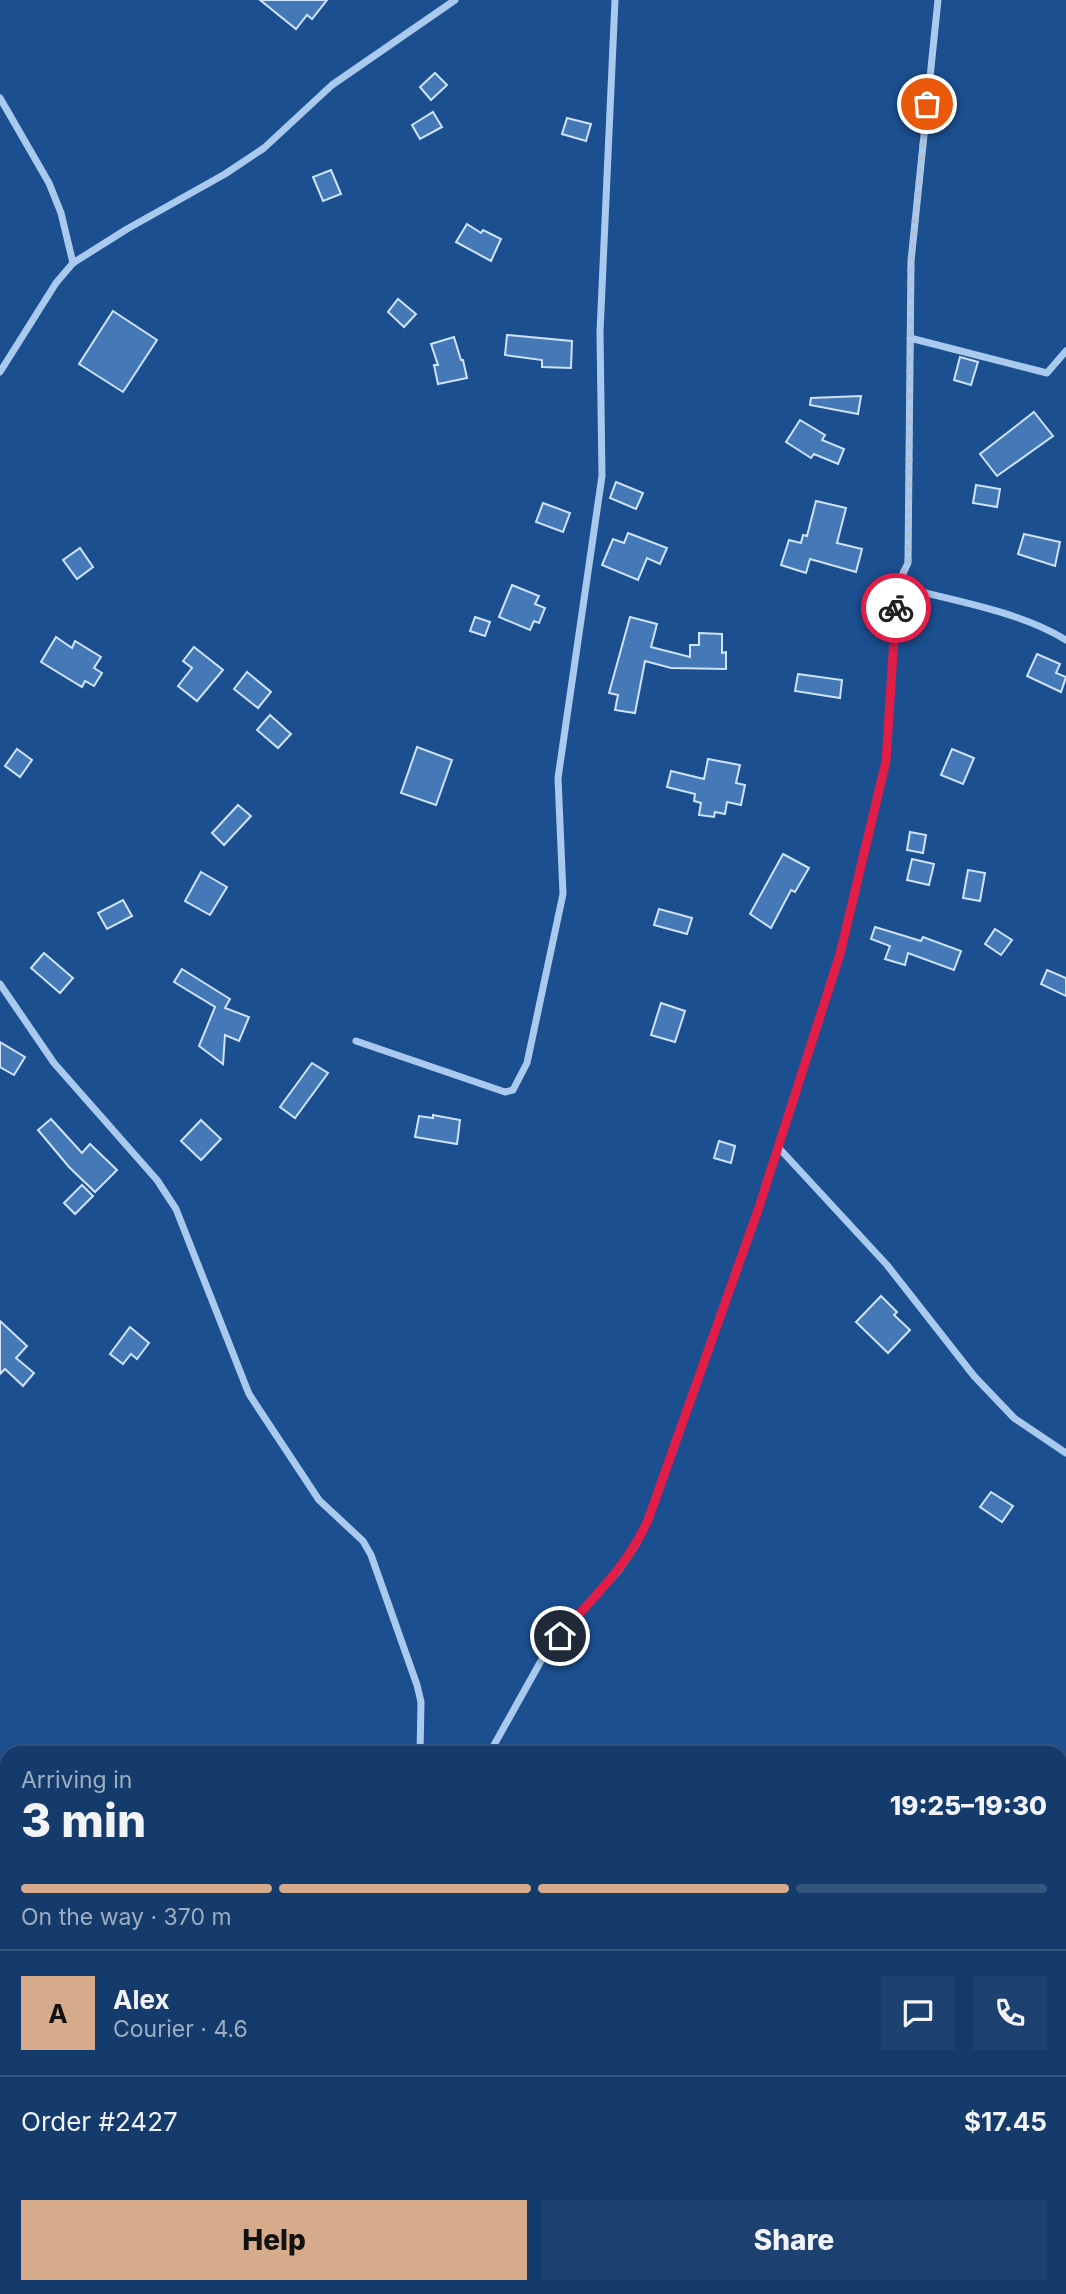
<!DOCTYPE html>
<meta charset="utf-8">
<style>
body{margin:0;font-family:Inter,sans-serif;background:#1d4271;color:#f1f3f6;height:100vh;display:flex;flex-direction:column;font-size:26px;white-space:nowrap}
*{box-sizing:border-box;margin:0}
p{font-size:23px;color:#9dadc1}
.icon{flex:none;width:38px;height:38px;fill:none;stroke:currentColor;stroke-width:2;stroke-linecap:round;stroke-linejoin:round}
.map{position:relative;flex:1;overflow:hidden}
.details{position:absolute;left:0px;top:1746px;width:1068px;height:548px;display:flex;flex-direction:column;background:#143b6b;border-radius:21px 21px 0 0;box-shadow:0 4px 10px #0003,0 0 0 2px #33557e}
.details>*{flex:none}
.pin{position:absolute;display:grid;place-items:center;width:60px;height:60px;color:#fff;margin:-30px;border:4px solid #fff;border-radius:50%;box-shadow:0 2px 7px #0007}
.courier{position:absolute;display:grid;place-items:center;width:70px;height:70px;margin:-35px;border:5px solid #e11d48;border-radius:50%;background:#fff;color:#222;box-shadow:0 2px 9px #0007}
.head em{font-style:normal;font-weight:800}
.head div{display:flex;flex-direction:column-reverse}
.head{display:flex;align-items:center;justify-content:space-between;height:119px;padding:0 21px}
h1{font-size:46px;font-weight:800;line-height:52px}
.bar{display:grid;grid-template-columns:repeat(4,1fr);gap:10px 7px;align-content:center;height:84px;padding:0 21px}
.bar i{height:9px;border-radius:5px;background:#33557e}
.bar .current{background:#d6ab8b}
.bar p{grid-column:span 4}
.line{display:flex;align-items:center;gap:18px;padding:0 21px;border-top:2px solid #33557e}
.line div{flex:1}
.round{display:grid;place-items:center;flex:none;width:74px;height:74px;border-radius:0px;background:#1d4271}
.button{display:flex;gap:14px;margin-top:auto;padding:14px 21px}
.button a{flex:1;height:80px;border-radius:0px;background:#d6ab8b;color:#111;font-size:28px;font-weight:800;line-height:80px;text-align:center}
.button a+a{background:#1d4271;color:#f1f3f6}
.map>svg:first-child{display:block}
</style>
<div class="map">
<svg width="1066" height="2294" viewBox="0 0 1066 2294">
<rect width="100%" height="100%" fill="#1b4f8f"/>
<g fill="#4478b7" stroke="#cfe3fa" stroke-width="2">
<path d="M260 0H327L312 19 307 15 296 29Z"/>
<path d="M435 73 447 85 431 100 420 87Z"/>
<path d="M433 112 442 127 420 139 412 125Z"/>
<path d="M567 118 591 124 586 141 562 134Z"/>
<path d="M331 170 341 194 323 201 313 177Z"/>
<path d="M467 224 481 233 483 230 501 239 491 261 456 242Z"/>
<path d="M398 299 416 314 404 327 388 312Z"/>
<path d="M113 311 157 340 123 392 79 364Z"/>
<path d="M507 335 572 341 571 368 542 367V360L505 355Z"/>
<path d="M454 337 461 360H463L467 378 438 384 434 365H438L431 344Z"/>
<path d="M960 357 978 362 971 385 954 380Z"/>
<path d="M861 396 858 414 810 405 811 398Z"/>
<path d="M1034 412 1053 436 997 476 980 454Z"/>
<path d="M800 420 825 435 822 440 844 449 838 464 814 454 811 458 786 442Z"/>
<path d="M616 482 643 493 636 509 610 498Z"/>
<path d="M976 485 1000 489 997 507 973 503Z"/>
<path d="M816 501 846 508 837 543 862 549 856 572 810 559 806 573 781 565 789 540 801 543 803 535 807 536Z"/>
<path d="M543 503 570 513 563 532 536 522Z"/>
<path d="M628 533 667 548 660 564 647 558 638 580 602 565 613 539 624 543Z"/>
<path d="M1024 534 1060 542 1055 566 1018 554Z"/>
<path d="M80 548 93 567 77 579 63 560Z"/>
<path d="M512 585 539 596 535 604 545 608 539 623 534 621 530 630 499 617Z"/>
<path d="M475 617 490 622 485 636 470 631Z"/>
<path d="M630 617 657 624 651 647 690 657V645H699V633L722 634V653L726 652V669L671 668 645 661 635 713 615 710 618 695 609 693Z"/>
<path d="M56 637 72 648 75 641 101 657 94 668 102 673 94 686 85 681 82 687 41 662Z"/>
<path d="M194 647 223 670 197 701 178 686 192 668 183 661Z"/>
<path d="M1037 654 1060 664 1056 673 1066 677 1061 692 1027 676Z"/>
<path d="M247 672 271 692 258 708 234 689Z"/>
<path d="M798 674 842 680 840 698 795 691Z"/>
<path d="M270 715 291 734 278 748 257 730Z"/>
<path d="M417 747 452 760 436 805 401 793Z"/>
<path d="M17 749 32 760 20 777 5 766Z"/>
<path d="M952 749 974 758 963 784 941 775Z"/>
<path d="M708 759 740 765 736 783 745 785 741 805 727 802 725 814 715 812 714 817 699 815 701 803 694 801 695 794 667 787 671 771 704 779Z"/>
<path d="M238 805 251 816 224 845 212 833Z"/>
<path d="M910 832 926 835 923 853 907 850Z"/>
<path d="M783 854 809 868 795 892 791 890 771 928 750 914Z"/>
<path d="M912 859 934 864 929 885 907 880Z"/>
<path d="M968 870 985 873 980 901 963 898Z"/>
<path d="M201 872 227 887 210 915 185 901Z"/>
<path d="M123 900 132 916 107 929 98 913Z"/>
<path d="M659 909 692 918 687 934 654 925Z"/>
<path d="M875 927 921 941 923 937 961 951 954 970 908 953 905 965 885 959 890 946 871 939Z"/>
<path d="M995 929 1012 940 1001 955 985 944Z"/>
<path d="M44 953 73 978 60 993 31 968Z"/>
<path d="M182 969 230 999 225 1008 249 1017 239 1041 225 1035 223 1064 199 1046 215 1007 174 982Z"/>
<path d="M1047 970 1066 978V996L1041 984Z"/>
<path d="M661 1003 685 1011 675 1042 651 1035Z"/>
<path d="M0 1042 25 1057 14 1075 0 1067Z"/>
<path d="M312 1063 328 1073 295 1118 280 1107Z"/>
<path d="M433 1115 460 1120 457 1144 415 1137 419 1116 433 1118Z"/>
<path d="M51 1119 82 1153 90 1144 117 1170 95 1192 69 1167 38 1130Z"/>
<path d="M201 1120 221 1139 201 1160 181 1141Z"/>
<path d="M719 1141 735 1146 731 1163 714 1158Z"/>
<path d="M82 1185 93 1196 75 1214 64 1203Z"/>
<path d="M881 1296 897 1312 894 1315 910 1330 888 1353 856 1322Z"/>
<path d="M0 1321 27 1346 16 1358 34 1373 23 1386 5 1369 0 1374Z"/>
<path d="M130 1327 149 1343 137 1359 131 1354 123 1364 110 1354Z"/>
<path d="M991 1492 1013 1506 1002 1522 980 1507Z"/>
</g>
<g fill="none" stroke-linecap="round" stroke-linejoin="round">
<g stroke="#a9c9ee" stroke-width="7">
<path d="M0 98 49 183 61 213 73 263"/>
<path d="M910 338 1047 373 1066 351"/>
<path d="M0 372 56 283 73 263 127 229 225 174 264 148 332 85 455 0"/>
<path d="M897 586C951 600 1019 611 1066 640"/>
<path d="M0 984 54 1063 157 1180 176 1209 249 1394 319 1500 363 1541 371 1555 417 1685 421 1702 420 1754"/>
<path d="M356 1041 505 1092 513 1090 527 1063 563 894 558 778 602 476 600 332 615 0"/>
<path d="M778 1147 887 1265 974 1376 1014 1418 1066 1453"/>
<path d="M489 1754 546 1652 619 1570 637 1543 648 1520 758 1210 840 954 886 761 897 586 908 563 911 261 938 0"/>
<path d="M358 2294 359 2287"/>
</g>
</g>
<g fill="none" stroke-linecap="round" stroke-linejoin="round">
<path stroke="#afc1d8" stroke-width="7" stroke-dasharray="0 12.6" d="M896 608 897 586 908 563 911 261 927 104"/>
<path stroke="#e11d48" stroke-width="9" d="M560 1636C594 1595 625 1570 648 1520L758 1210 840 954 886 761 896 608"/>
</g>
</svg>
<div class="pin" style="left:927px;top:104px;background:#ea580c"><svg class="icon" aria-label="bag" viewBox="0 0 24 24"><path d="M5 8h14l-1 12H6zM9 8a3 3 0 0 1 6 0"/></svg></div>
<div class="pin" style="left:560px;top:1636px;background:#1f2937"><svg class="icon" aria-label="home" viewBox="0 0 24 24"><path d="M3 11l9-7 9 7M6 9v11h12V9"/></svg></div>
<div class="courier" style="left:896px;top:608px"><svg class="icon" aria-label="bike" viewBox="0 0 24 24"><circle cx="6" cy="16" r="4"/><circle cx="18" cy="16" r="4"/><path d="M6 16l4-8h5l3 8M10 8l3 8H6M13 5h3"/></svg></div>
<section class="details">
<div class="head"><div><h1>3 min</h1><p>Arriving in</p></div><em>19:25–19:30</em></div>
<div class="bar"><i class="current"></i><i class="current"></i><i class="current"></i><i></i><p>On the way · 370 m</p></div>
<div class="line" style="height:126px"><b class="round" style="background:#d6ab8b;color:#111">A</b><div><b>Alex</b><p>Courier · 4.6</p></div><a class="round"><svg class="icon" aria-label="chat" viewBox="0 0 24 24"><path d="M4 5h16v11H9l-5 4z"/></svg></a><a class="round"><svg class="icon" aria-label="phone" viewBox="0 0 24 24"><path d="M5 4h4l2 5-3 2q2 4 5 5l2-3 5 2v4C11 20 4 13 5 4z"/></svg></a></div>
<div class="line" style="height:91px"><div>Order #2427</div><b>$17.45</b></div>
<div class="button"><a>Help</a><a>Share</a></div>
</section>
</div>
